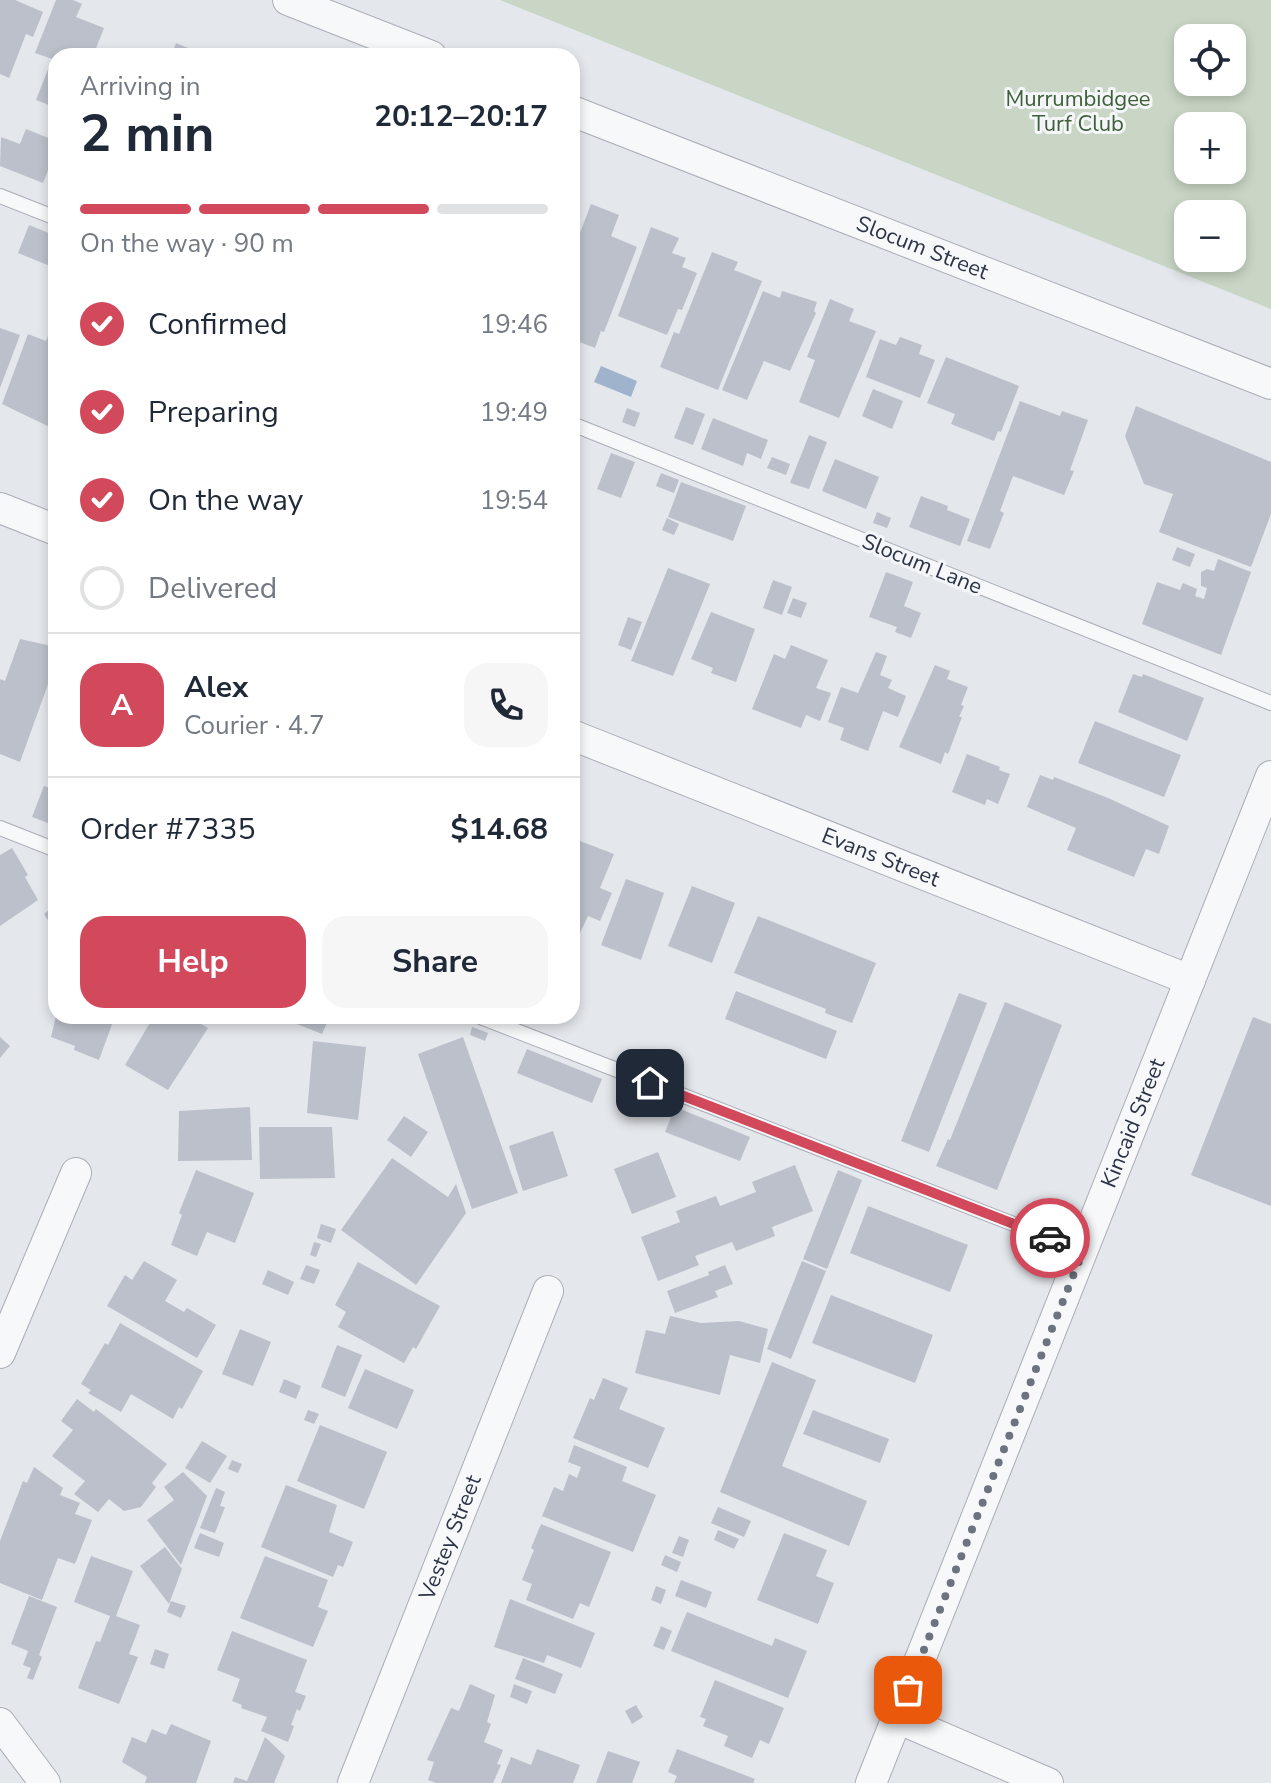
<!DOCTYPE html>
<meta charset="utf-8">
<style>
body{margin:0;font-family:"Nunito Sans",sans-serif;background:#f6f6f7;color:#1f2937;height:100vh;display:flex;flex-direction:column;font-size:30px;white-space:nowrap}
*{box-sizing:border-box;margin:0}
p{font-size:26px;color:#747a83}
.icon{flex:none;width:44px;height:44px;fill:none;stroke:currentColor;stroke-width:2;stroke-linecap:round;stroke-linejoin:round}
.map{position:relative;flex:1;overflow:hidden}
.sheet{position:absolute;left:48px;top:48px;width:532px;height:976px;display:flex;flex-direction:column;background:#fff;border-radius:24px;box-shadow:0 4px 12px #0003}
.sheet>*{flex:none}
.controls{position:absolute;left:1174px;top:24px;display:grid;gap:16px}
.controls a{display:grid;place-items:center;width:72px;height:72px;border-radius:16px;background:#fff;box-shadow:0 4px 12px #0003;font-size:40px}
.pin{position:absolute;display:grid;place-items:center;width:68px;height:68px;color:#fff;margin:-34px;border-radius:16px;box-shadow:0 4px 12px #0006}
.courier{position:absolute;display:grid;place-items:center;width:80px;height:80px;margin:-40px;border:6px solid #d1495b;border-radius:50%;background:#fff;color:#222;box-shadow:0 2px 10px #0007}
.head em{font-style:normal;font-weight:700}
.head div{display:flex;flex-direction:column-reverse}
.head{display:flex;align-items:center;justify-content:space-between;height:136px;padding:0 32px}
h1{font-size:52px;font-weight:700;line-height:60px}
.bar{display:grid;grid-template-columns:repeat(4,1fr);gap:12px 8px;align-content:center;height:96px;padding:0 32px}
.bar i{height:10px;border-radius:6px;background:#e0e1e3}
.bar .on{background:#d1495b}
.bar p{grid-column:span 4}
.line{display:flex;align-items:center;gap:20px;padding:0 32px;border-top:2px solid #e0e1e3}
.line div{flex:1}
.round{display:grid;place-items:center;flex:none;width:84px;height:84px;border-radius:24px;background:#f6f6f7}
ol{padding:0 32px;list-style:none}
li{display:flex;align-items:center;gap:24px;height:88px}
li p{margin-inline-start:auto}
li .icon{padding:8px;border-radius:50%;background:#d1495b;color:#fff;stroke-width:4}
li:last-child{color:#747a83}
li i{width:44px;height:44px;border:4px solid #e0e1e3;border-radius:50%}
.primary-button{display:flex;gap:16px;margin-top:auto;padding:16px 32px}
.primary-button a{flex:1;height:92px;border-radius:24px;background:#d1495b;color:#fff;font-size:32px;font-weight:700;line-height:92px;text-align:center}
.primary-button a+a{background:#f6f6f7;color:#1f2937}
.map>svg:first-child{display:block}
</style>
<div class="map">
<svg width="1271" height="1783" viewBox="0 0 1271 1783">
<rect width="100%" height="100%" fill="#e4e7ec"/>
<path fill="#c9d6c5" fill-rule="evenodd" d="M500 0H1271V309ZM1188 38H1232V82H1188ZM1188 126H1232V170H1188ZM1188 214H1232V258H1188Z"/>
<path fill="#9fb4cc" d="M601 366 637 381 631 397 594 382Z"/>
<g fill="#bbc0ca">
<path d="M0 0H15L43 12 33 37 26 34 9 78 0 74Z"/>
<path d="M56 0H73L82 4 76 17 104 28 93 56H56V115L51 113 54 107 36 100 52 59 35 53Z"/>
<path d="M176 43 200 53 199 56H171Z"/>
<path d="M26 129 56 141V150L43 183 0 166 1 137 20 144Z"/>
<path d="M591 204 619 215 611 236 637 247 604 332 601 331 595 348 572 339 575 321 572 320V254Z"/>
<path d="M29 225 56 236V252L50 266 18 253Z"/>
<path d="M651 227 679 238 672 253 686 258 682 267 697 273 682 310 678 309 667 335 618 316Z"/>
<path d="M712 252 738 262 734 270 762 281 718 390 660 367 674 332 679 334Z"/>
<path d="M763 291 780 298 782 291 817 302 814 311 816 313 790 371 764 361 747 400 722 390Z"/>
<path d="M830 299 854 309 849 321 876 331 839 418 799 402 815 360 807 357Z"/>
<path d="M52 327 56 328V430L2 404 28 334 46 341Z"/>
<path d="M0 328 20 335 0 388Z"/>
<path d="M900 337 922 345 919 354 935 360 920 398 866 377 880 339 896 345Z"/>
<path d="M946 357 1019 386 1001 432 998 431 994 441 951 424 955 414 927 403Z"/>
<path d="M873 389 903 401 892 429 862 416Z"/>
<path d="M1020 401 1060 416 1062 411 1088 420 1070 470 1074 471 1064 495 1013 476 1000 511 1004 513 990 549 967 541Z"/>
<path d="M1136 406 1271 462V514L1251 567 1159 532 1173 494 1144 484 1125 436Z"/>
<path d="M686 407 705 414 693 445 674 438Z"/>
<path d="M627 408 640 413 635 427 622 422Z"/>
<path d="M713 418 768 440 761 459 747 453 743 466 701 449Z"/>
<path d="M809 435 827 442 809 489 790 483Z"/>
<path d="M611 453 635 462 621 498 597 489Z"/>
<path d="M772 457 790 464 786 475 767 468Z"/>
<path d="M835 459 879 477 866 509 822 491Z"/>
<path d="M661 473 679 480 674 493 656 486Z"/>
<path d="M681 482 746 506 733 541 668 517Z"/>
<path d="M921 496 948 506 947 510 970 519 960 546 909 527Z"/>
<path d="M877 512 891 518 887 528 873 523Z"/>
<path d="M667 518 679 524 674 535 662 530Z"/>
<path d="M1177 547 1195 554 1190 567 1172 560Z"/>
<path d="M1218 559 1251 572 1221 655 1142 624 1157 582 1180 590 1183 583 1197 589 1195 596 1204 599 1207 588 1201 586V572L1207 569 1214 571Z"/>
<path d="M668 568 710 584 673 676 631 661Z"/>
<path d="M886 572 913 582 904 606 921 613 911 638 895 632 897 627 869 617Z"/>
<path d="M773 580 792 587 782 615 763 608Z"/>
<path d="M793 598 807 603 801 618 787 613Z"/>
<path d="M711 612 755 629 736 682 711 673 713 668 691 659Z"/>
<path d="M628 617 642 622 631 650 618 645Z"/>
<path d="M20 639 56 647V662L20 762 0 754V679L5 681Z"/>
<path d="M791 645 828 660 816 688 831 693 820 721 806 715 801 728 752 709 774 654 785 659Z"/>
<path d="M876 652 887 656 880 675 892 680 888 688 906 696 898 717 883 711 868 751 840 740 844 728 828 722 841 687 858 693Z"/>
<path d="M935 665 950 671 947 679 968 687 961 705 964 706 959 717H962L948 754 945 752 941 764 899 747Z"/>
<path d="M1133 674 1142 677 1143 674 1204 698 1187 741 1118 712Z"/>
<path d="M1095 721 1181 755 1164 797 1078 763Z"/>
<path d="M967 754 1000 767 999 770 1010 774 998 804 987 799 985 805 952 792Z"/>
<path d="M1040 775 1053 780 1054 777 1108 798 1169 826 1159 854 1146 849 1134 877 1067 850 1076 828 1027 807Z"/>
<path d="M44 786 56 790V826L32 817Z"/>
<path d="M572 838 614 854 600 888 612 893 600 921 588 916 572 950Z"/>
<path d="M12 848 28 875 25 877 38 900 0 926V855Z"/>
<path d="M626 879 664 893 641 960 601 945Z"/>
<path d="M692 886 735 903 712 963 668 946Z"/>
<path d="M56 904V932L44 914Z"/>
<path d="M758 916 876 963 852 1023 825 1013 826 1009 734 973Z"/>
<path d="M736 991 837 1031 826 1059 725 1019Z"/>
<path d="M959 993 987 1003 929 1152 901 1141Z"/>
<path d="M1005 1002 1062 1025 997 1190 936 1166 948 1139 950 1140Z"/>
<path d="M56 1016H115L99 1060 74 1050 75 1046 51 1037Z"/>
<path d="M154 1016H187L208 1028 168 1090 125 1065Z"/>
<path d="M277 1016H330L322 1034Z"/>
<path d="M1253 1017 1271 1024V1206L1191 1175Z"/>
<path d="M472 1027 488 1033 485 1041 470 1035Z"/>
<path d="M0 1037 10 1046 0 1058Z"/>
<path d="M463 1037 518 1193 472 1209 418 1054Z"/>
<path d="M313 1041 366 1047 358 1120 307 1113Z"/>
<path d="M527 1049 602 1079 592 1103 517 1073Z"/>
<path d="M250 1107 252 1160 178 1161 179 1111Z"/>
<path d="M675 1107 750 1137 740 1161 665 1132Z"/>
<path d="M404 1116 428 1132 411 1157 387 1140Z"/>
<path d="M259 1127H332L335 1178 260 1179Z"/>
<path d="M553 1131 568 1176 523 1191 509 1146Z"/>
<path d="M658 1152 676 1197 632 1214 614 1169Z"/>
<path d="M392 1158 448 1197 456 1184 466 1213 416 1285 341 1230Z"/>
<path d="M795 1165 813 1211 772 1227 775 1236 736 1251 732 1242 695 1256 699 1265 658 1281 641 1237 680 1222 676 1211 716 1196 720 1206 756 1192 752 1182Z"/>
<path d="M196 1170 254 1193 235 1243 207 1232 197 1256 171 1245 182 1215 179 1213Z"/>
<path d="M838 1170 862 1180 827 1269 803 1259Z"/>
<path d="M868 1206 968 1245 950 1292 850 1253Z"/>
<path d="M321 1224 336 1229 331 1243 317 1238Z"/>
<path d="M314 1242 321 1244 316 1257 310 1255Z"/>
<path d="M144 1261 177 1280 165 1301 184 1312 187 1308 216 1325 197 1358 107 1306 125 1275 132 1280Z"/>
<path d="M802 1261 826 1271 791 1359 767 1349Z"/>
<path d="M358 1262 440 1306 416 1349 413 1347 404 1363 338 1327 346 1312 335 1305Z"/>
<path d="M306 1265 320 1270 314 1284 300 1279Z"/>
<path d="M725 1265 733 1284 715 1291 718 1297 675 1313 667 1291 709 1275 708 1272Z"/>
<path d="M268 1270 294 1282 288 1295 262 1284Z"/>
<path d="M831 1295 933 1335 915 1383 812 1343Z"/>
<path d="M670 1316 701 1323 739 1321 768 1329 760 1363 730 1355 720 1395 635 1373 646 1330 665 1334Z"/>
<path d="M120 1323 203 1371 182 1409 179 1407 173 1419 131 1394 121 1412 88 1393 91 1390 81 1384 105 1343 108 1345Z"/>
<path d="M240 1329 271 1342 253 1386 222 1374Z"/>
<path d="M337 1345 362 1355 345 1397 321 1387Z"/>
<path d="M772 1362 816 1380 782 1466 867 1501 849 1546 720 1492Z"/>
<path d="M365 1369 414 1390 397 1429 348 1408Z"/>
<path d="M603 1378 628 1388 619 1409 665 1428 648 1468 573 1438 590 1398 594 1400Z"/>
<path d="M284 1379 301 1386 296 1399 279 1392Z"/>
<path d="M77 1399 94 1412 96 1409 167 1464 152 1483 156 1487 141 1507 124 1511 109 1499 98 1512 74 1494 85 1481 52 1456 73 1430 61 1421Z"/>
<path d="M308 1410 319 1414 314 1424 304 1420Z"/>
<path d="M813 1410 889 1439 880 1463 803 1434Z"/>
<path d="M320 1425 387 1452 364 1509 297 1481Z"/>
<path d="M202 1441 227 1456 210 1483 185 1468Z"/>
<path d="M574 1445 627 1467 622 1481 656 1495 633 1552 542 1516 554 1487 563 1491 569 1474 577 1478 581 1467 568 1462Z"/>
<path d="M232 1460 242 1464 238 1473 228 1469Z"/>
<path d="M34 1467 63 1488 60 1495 80 1503 75 1514 92 1520 75 1564 58 1558 42 1600 0 1583V1541L23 1481 27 1483Z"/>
<path d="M183 1472 207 1496 181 1565 147 1520 174 1500 164 1487Z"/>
<path d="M286 1485 337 1505 329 1532 353 1542 343 1567 338 1565 333 1577 261 1547Z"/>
<path d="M216 1488 225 1492 220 1506 225 1507 215 1533 200 1528Z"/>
<path d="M718 1507 751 1521 744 1537 711 1523Z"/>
<path d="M541 1524 611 1552 589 1607 580 1603 573 1619 526 1600 532 1584 522 1580 534 1550 531 1548Z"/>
<path d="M718 1530 739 1539 734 1549 714 1540Z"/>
<path d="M200 1533 224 1543 219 1557 194 1548Z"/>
<path d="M784 1533 827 1550 816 1576 834 1583 818 1624 757 1600Z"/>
<path d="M679 1536 689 1540 683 1557 672 1553Z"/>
<path d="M165 1547 182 1569 169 1604 140 1566Z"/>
<path d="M665 1555 681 1562 677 1572 661 1565Z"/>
<path d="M91 1556 133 1571 116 1616 140 1625 129 1654 138 1657 119 1704 78 1688 96 1641 100 1642 110 1616 74 1602Z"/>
<path d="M265 1556 328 1580 318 1607 328 1611 313 1647 240 1618Z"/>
<path d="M681 1580 712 1592 706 1608 675 1596Z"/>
<path d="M656 1586 666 1590 661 1604 651 1600Z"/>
<path d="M29 1596 57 1607 39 1655 42 1657 33 1680 27 1678 31 1668 23 1665 28 1651 11 1644Z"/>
<path d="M510 1599 595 1633 581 1668 547 1655 544 1663 494 1647Z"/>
<path d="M171 1601 186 1606 181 1618 167 1612Z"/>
<path d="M687 1612 772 1646 775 1638 807 1651 788 1698 671 1651Z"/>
<path d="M661 1626 672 1631 664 1650 653 1646Z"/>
<path d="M232 1631 307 1660 295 1692 306 1696 300 1711 297 1709 291 1725 294 1726 288 1742 261 1731 267 1717 241 1708 242 1705 232 1701 240 1679 217 1670Z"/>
<path d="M155 1649 169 1654 164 1669 150 1664Z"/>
<path d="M523 1658 563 1674 555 1694 515 1679Z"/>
<path d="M715 1680 784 1708 769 1744 760 1740 752 1758 724 1746 728 1736 703 1726 706 1719 700 1717Z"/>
<path d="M470 1684 495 1695 487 1722 491 1724 484 1742 503 1750 497 1764 501 1765 493 1783H436L428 1780 434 1762 427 1760 451 1708 459 1711Z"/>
<path d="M514 1684 532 1691 527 1704 510 1697Z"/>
<path d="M636 1705 643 1717 632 1724 625 1711Z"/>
<path d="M171 1724 211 1741 196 1783H145L147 1777 122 1762 132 1737 146 1743 152 1729 166 1735Z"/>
<path d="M265 1737 285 1756 274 1783H233L235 1777 247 1781Z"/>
<path d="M537 1749 580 1765 573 1783H501L511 1757 531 1765Z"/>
<path d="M677 1749 755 1779 753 1783H674L677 1776 668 1772Z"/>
<path d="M608 1751 640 1762 632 1783H596Z"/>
</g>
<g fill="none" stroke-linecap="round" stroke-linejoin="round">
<g stroke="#a9aeb7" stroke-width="16">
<g id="lane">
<path d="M0 196 56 218"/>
<path d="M572 424 1271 703"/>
<path d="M0 828 56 850"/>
<path d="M478 1016 1083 1251"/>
</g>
</g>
<g stroke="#a9aeb7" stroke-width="32">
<g id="street">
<path d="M288 0 431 56"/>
<path id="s1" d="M572 111 1271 384"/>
<path d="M0 508 56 530"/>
<path id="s2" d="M572 735 1190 980"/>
<path d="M0 1353 76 1173"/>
<path d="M897 1718 1048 1783"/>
<path d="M0 1723 45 1783"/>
<path id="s3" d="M353 1783 548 1291"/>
<path id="s4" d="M871 1783 1271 776"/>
</g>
</g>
<use href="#lane" stroke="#f7f8fa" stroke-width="14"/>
<use href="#street" stroke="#f7f8fa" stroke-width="30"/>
</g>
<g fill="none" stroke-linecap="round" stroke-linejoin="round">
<path stroke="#6c737f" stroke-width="8" stroke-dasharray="0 14.4" d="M908 1690 1083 1251 1050 1238"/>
<path stroke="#d1495b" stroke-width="10" d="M650 1083 1050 1238"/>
</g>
<g text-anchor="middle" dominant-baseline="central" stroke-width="6" stroke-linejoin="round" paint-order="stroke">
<g font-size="22" fill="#3f6138" stroke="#f4f6f9">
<text x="1078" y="99">Murrumbidgee<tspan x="1078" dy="25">Turf Club</tspan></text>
</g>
<g font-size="22" fill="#2b3445" stroke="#f4f6f9">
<text stroke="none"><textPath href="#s1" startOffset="376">Slocum Street</textPath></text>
<text transform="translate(922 564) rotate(22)">Slocum Lane</text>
<text stroke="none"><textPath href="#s2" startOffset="332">Evans Street</textPath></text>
<text stroke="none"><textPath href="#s4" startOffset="710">Kincaid Street</textPath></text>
<text stroke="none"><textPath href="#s3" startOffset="264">Vestey Street</textPath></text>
</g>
</g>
</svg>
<div class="controls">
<a><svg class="icon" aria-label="locate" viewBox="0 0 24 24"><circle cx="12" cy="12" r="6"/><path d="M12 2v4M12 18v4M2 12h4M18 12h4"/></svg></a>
<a>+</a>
<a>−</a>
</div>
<div class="pin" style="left:908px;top:1690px;background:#ea580c"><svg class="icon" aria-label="bag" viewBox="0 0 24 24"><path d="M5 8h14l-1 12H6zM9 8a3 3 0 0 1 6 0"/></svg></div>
<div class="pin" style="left:650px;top:1083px;background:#1f2937"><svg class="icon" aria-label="home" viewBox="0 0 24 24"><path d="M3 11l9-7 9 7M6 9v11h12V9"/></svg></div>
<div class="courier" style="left:1050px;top:1238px"><svg class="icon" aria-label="car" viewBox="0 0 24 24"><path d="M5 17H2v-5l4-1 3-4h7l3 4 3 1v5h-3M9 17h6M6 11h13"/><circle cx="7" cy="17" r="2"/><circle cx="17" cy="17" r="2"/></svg></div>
<section class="sheet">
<div class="head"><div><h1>2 min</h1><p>Arriving in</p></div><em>20:12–20:17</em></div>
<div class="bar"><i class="on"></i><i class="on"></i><i class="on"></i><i></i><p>On the way · 90 m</p></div>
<ol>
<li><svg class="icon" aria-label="check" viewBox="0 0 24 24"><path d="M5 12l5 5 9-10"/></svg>Confirmed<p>19:46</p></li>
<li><svg class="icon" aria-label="check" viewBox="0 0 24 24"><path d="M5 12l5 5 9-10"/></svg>Preparing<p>19:49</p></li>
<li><svg class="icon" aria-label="check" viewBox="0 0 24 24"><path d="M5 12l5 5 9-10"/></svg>On the way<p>19:54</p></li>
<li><i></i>Delivered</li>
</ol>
<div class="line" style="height:144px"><b class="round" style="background:#d1495b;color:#fff">A</b><div><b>Alex</b><p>Courier · 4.7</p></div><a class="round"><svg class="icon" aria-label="phone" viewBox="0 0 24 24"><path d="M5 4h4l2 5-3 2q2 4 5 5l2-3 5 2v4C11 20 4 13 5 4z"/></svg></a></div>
<div class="line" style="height:104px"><div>Order #7335</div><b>$14.68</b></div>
<div class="primary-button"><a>Help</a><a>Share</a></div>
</section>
</div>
